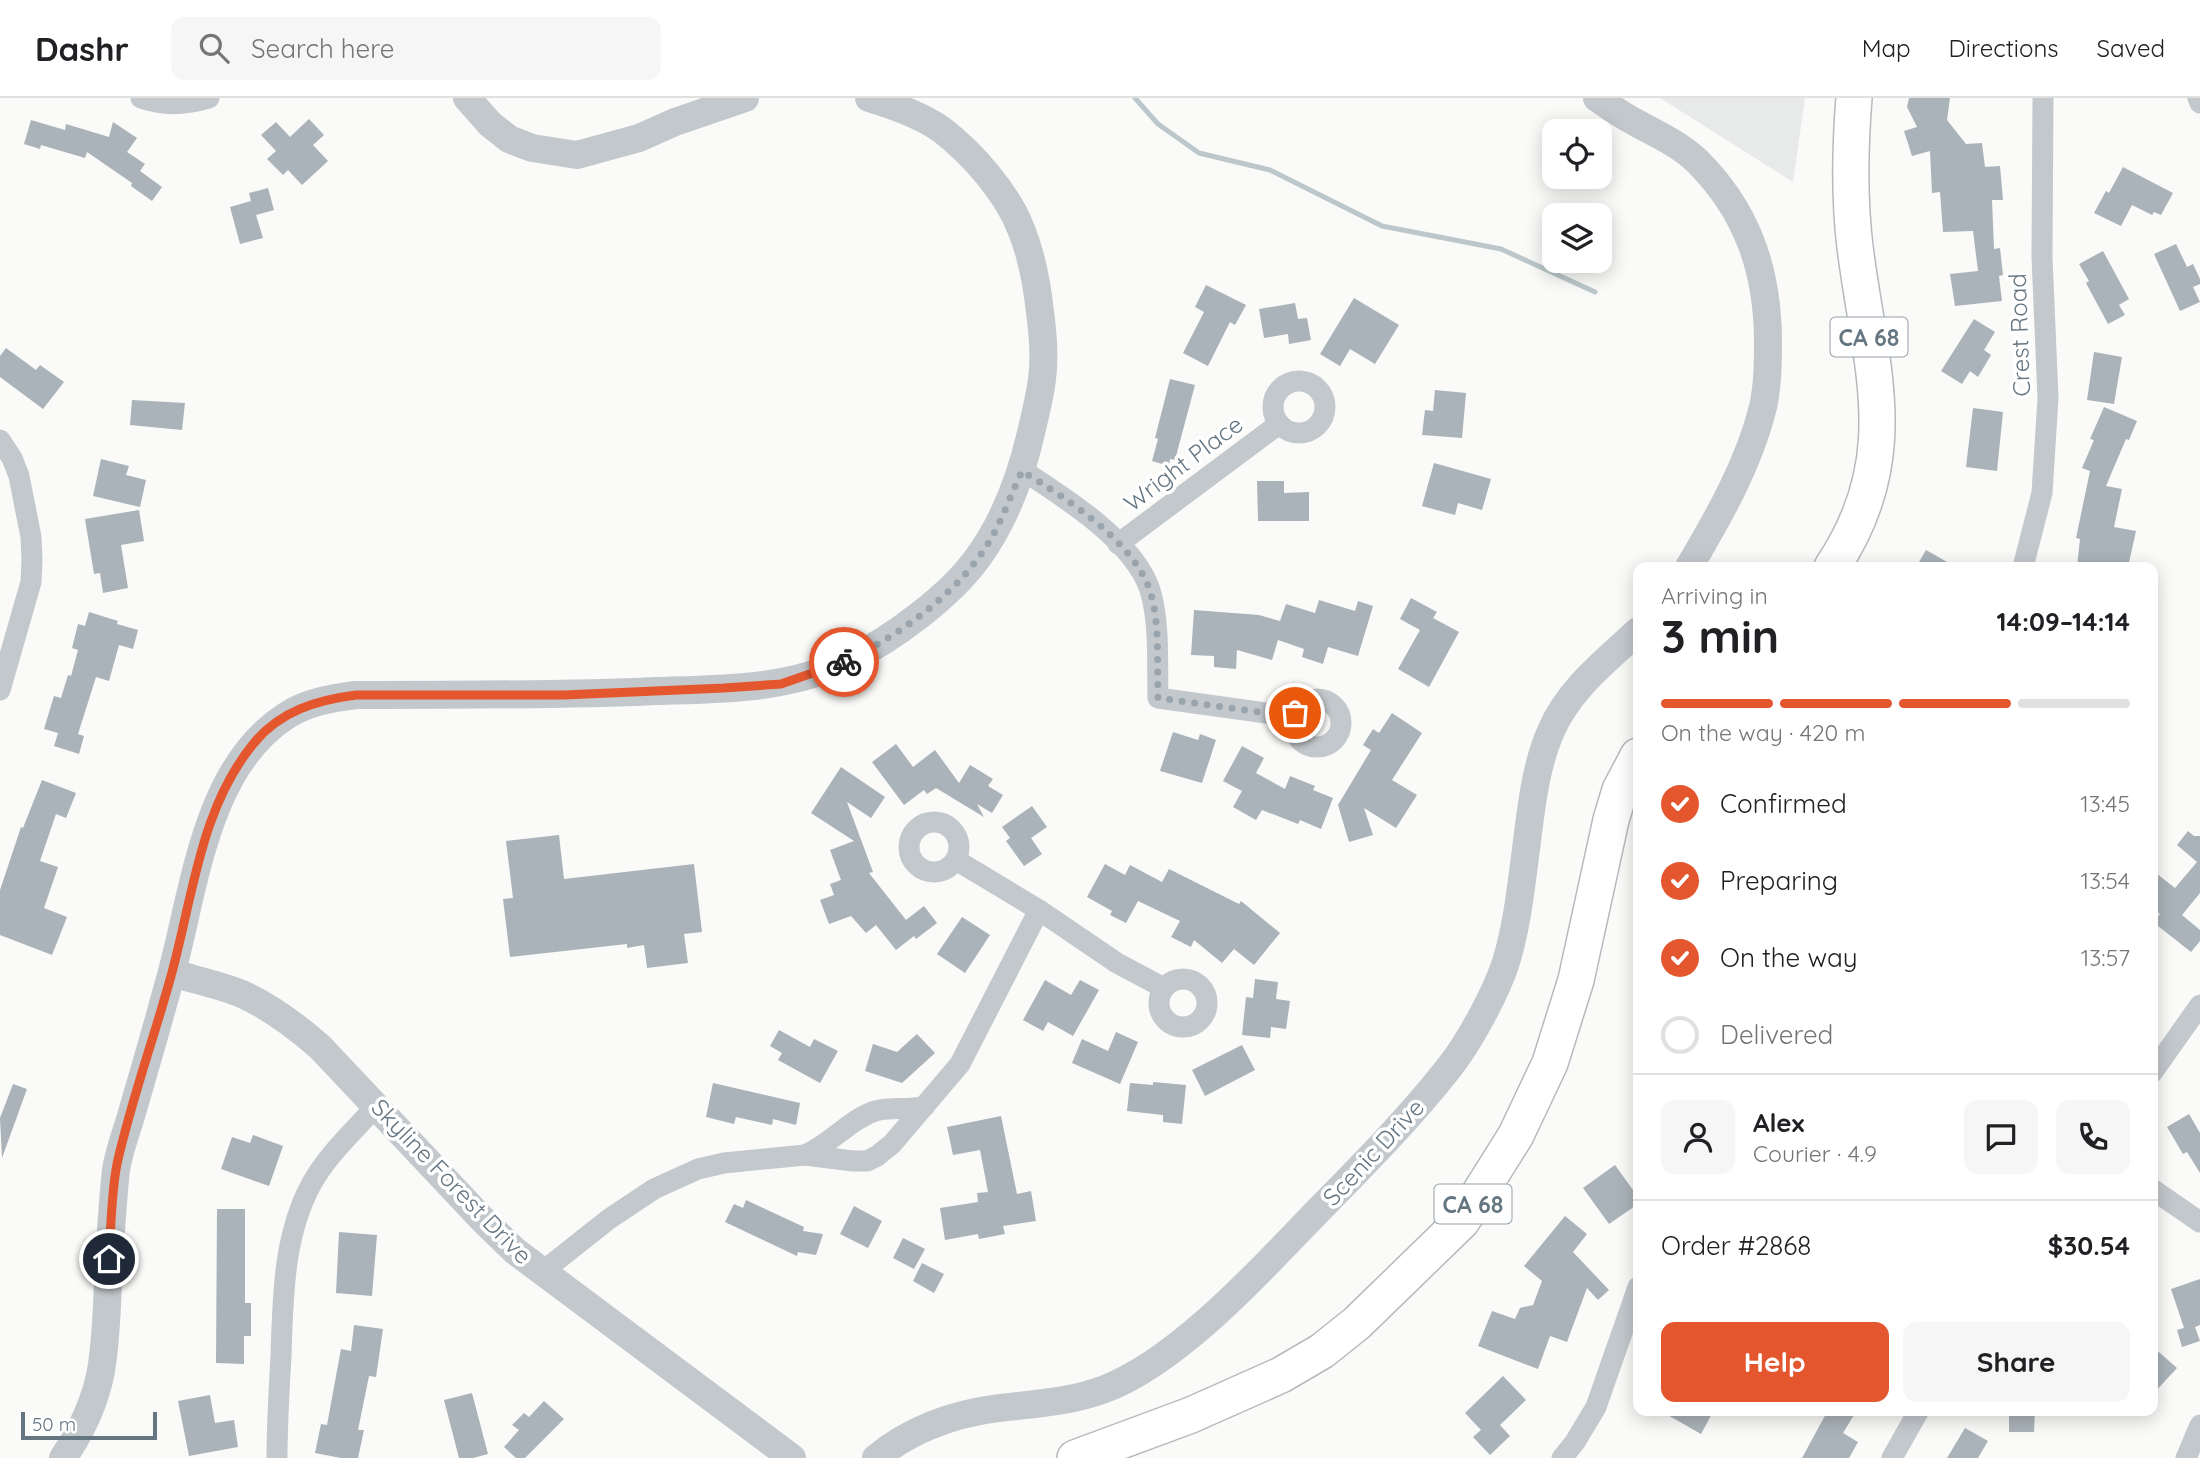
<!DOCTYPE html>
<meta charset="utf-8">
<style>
body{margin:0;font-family:Quicksand,sans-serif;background:#f6f6f6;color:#202124;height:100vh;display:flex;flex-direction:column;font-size:26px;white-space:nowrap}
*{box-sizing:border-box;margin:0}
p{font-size:23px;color:#757577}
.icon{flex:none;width:38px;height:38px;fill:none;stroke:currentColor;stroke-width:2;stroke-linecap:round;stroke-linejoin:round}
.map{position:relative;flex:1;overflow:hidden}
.sheet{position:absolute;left:1633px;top:464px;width:525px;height:854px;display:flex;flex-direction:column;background:#fff;border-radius:14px;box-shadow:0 4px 18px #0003}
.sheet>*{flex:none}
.tools{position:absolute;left:1542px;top:21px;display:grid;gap:14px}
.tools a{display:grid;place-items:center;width:70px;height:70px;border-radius:14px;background:#fff;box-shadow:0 4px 18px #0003;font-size:35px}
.scale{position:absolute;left:21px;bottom:18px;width:136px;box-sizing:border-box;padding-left:7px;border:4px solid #657683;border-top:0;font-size:19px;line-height:24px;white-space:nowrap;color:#657683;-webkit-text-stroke:5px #fff;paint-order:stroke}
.pin{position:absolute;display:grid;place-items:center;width:60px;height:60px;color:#fff;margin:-30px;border:4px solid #fff;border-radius:50%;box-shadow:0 2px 7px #0007}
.courier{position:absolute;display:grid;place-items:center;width:70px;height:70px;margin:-35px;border:5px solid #e4572e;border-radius:50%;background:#fff;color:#222;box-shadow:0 2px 9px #0007}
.headline em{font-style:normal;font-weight:800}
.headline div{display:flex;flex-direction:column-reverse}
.headline{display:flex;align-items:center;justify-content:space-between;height:119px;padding:0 28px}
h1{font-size:46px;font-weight:800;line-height:52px}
.bar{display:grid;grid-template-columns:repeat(4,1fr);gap:10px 7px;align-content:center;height:84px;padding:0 28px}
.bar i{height:9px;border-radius:5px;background:#e0e0e0}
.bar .selected{background:#e4572e}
.bar p{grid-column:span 4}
.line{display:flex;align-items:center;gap:18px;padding:0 28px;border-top:2px solid #e0e0e0}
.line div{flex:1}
.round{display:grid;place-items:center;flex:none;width:74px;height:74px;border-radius:14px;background:#f6f6f6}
ol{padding:0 28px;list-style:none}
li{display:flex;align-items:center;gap:21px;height:77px}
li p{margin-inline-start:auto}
li .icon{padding:7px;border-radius:50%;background:#e4572e;color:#fff;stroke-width:4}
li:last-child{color:#757577}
li i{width:38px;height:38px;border:4px solid #e0e0e0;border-radius:50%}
.action{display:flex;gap:14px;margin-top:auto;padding:14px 28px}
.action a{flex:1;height:80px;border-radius:14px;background:#e4572e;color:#fff;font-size:28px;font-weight:800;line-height:80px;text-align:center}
.action a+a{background:#f6f6f6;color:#202124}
header{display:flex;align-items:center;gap:42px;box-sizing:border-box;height:98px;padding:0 35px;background:#fff;border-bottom:2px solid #e0e0e0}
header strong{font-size:33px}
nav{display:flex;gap:38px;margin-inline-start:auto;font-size:24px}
.search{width:490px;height:63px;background:#f6f6f6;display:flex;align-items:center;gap:18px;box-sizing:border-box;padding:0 24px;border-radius:14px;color:#757577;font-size:26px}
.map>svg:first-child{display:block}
</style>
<header>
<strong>Dashr</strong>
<div class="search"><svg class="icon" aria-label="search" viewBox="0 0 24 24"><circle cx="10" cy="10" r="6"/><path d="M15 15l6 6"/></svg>Search here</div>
<nav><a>Map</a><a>Directions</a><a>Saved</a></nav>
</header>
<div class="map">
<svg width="2200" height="1360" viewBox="0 0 2200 1360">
<rect width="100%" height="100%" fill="#fafaf8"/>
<path fill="#e8e9e9" d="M1661 0H1805L1793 84 1660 0Z"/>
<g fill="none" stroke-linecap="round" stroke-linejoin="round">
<path stroke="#bbc7cb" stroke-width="5" d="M1135 0 1158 26 1199 55 1270 72 1382 128 1501 151 1595 194"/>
</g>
<g fill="#aab3b9">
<path d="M1909 0H1950L1947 22 1966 46 1982 45 1985 69 2000 68 2003 102H1992L1994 151 2000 150 2003 177 1999 178 2002 203 1955 208 1950 176 1978 173 1973 133 1943 134 1940 94 1932 95 1930 53 1912 58 1904 33 1917 29 1907 9Z"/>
<path d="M309 21 324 37 313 47 328 63 302 87 288 72 283 77 267 61 276 53 261 37 276 24 290 39Z"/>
<path d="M31 22 65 32 66 26 109 39 113 24 137 40 127 54 145 66 140 73 162 89 152 103 131 88 132 85 87 54 85 60 41 47 40 51 24 46Z"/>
<path d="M2123 69 2173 95 2161 117 2154 114 2152 117 2132 107 2121 128 2094 115 2106 93 2109 95Z"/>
<path d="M268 90 274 112 256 117 263 140 240 146 230 109 251 103 249 95Z"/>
<path d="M2176 146 2187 169 2193 166 2200 181V186L2193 189 2200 204 2180 213 2154 156Z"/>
<path d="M2103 153 2129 201 2119 207 2125 217 2108 226 2086 185 2089 183 2079 166Z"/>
<path d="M1206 187 1246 207 1235 227 1230 224 1208 268 1183 255 1204 214 1195 209Z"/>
<path d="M1354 200 1399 227 1375 266 1350 251 1340 268 1320 256Z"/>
<path d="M1295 205 1298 221 1307 220 1311 242 1289 246 1288 236 1264 240 1259 211Z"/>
<path d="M1974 221 1995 234 1984 252 1991 257 1978 279 1970 273 1962 286 1941 273Z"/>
<path d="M6 250 36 272 40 267 64 284 43 311 0 279V258Z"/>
<path d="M2094 254 2122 259 2114 306 2087 302Z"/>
<path d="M1170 281 1195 287 1175 362 1170 361 1169 368 1152 363 1158 341 1155 340Z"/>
<path d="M1435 292 1466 295 1462 340 1422 337 1425 312 1433 313Z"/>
<path d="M132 302 185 305 182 332 130 327Z"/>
<path d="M2104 309 2137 323 2129 342 2126 341 2106 388 2122 391 2114 429 2136 433 2128 469H2077L2080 441 2076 440 2090 373 2082 370 2094 342 2090 341Z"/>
<path d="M1973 310 2003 314 1997 373 1966 369Z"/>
<path d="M101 361 129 368 126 377 146 382 140 409 93 398Z"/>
<path d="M1434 365 1491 381 1482 412 1458 405 1455 417 1422 408Z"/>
<path d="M1257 383H1284V395L1309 394V423H1258Z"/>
<path d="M139 412 144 443 121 447 128 490 103 495 100 475 94 476 85 421Z"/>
<path d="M1926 452 1956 469H1916Z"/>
<path d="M1411 500 1437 514 1433 520 1459 534 1429 589 1398 571 1420 532 1400 521Z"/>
<path d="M1319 502 1355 513 1358 503 1373 508 1358 558 1328 549 1323 566 1302 559 1304 551 1278 542 1272 562 1237 552 1236 571 1214 569V558L1191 557 1194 512 1259 517 1280 523 1286 506 1315 515Z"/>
<path d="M89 514 118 523 117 526 138 532 133 551 119 547 109 583 96 579 78 636 84 638 79 656 54 648 58 635 44 631 54 598 61 600 68 577 71 578 78 552 72 550 78 526 85 528Z"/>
<path d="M1392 615 1422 635 1392 682 1417 697 1396 730 1364 710 1373 737 1349 744 1338 707 1371 652 1363 647 1373 631 1379 635Z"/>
<path d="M1173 634 1198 642 1200 636 1216 642 1202 685 1160 673Z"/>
<path d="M896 646 913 669 935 652 959 685 970 667 993 681 988 688 1003 697 992 715 977 706 984 719 936 690 927 696 924 692 904 707 872 664Z"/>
<path d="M1242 648 1264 660 1256 675 1285 691 1290 678 1315 688 1313 692 1333 700 1321 731 1300 722 1298 726 1262 712 1256 722 1233 709 1242 693 1223 683Z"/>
<path d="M841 669 885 699 871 720 847 704 873 774 869 775 906 822 924 808 937 825 916 841 914 838 896 852 876 827 866 835 851 818 829 826 820 802 834 797 830 786 841 782 830 752 854 743 811 715Z"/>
<path d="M42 682 76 695 66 720 56 716 40 763 58 769 44 810 67 819 52 857 0 837V792L21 729 23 730Z"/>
<path d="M1032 708 1047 729 1031 740 1042 756 1024 768 1006 743 1010 740 1002 729Z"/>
<path d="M2188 733 2194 738H2200V795L2182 817 2200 832V843L2191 854 2153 824 2160 816 2152 810V772L2175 790 2197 764 2177 747Z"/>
<path d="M559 737 564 781 694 766 702 834 684 836 688 865 647 870 644 847 627 850V846L510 859 503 801 513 800 506 743Z"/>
<path d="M1105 766 1125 777 1130 767 1162 784 1169 771 1239 806 1241 803 1280 835 1254 867 1234 851 1222 865 1194 842 1191 849 1171 839 1180 823 1138 803 1126 825 1110 817 1112 813 1087 799Z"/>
<path d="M962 819 990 837 965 875 937 856Z"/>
<path d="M1255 881 1278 884 1276 901 1290 903 1286 931 1271 929 1270 940 1242 937 1246 899 1253 900Z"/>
<path d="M1045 882 1071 897 1080 882 1099 892 1073 938 1048 924 1043 933 1023 922Z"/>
<path d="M779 932 810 949 814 941 838 953 820 985 778 962 782 955 770 948Z"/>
<path d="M1116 934 1138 944 1120 986 1072 965 1082 941 1108 953Z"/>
<path d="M917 936 935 955 902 985 865 973 873 946 897 954Z"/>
<path d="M1242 947 1255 972 1205 998 1192 972Z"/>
<path d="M1153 984 1186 987 1182 1026 1163 1024V1017L1127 1013 1130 985 1153 987Z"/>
<path d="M713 985 800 1005 796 1027 773 1021 772 1027 736 1019 734 1026 706 1019Z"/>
<path d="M13 986 27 991 2 1060 0 1020Z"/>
<path d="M2189 1016 2200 1035V1075L2187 1054 2183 1056 2167 1029Z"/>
<path d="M1001 1018 1017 1096 1031 1093 1036 1123 1003 1128 1005 1136 979 1141 978 1136 945 1142 940 1110 978 1104 977 1095 988 1094 980 1052 953 1057 947 1029Z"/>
<path d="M253 1037 283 1048 269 1088 221 1071 232 1039 250 1045Z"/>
<path d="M1615 1067 1638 1099V1106L1609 1126 1583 1090Z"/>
<path d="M746 1102 804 1129 803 1133 823 1136 816 1157 798 1154 797 1158 725 1124 734 1106 743 1110Z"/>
<path d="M854 1108 882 1123 868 1150 840 1136Z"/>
<path d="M217 1111H245V1205H251V1238H244V1266L216 1265Z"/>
<path d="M1565 1118 1587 1136 1573 1154 1609 1192 1598 1202 1587 1190 1567 1244 1550 1238 1538 1271 1478 1248 1492 1213 1515 1221 1520 1210 1533 1207 1542 1183 1524 1168Z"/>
<path d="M339 1134 377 1137 372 1198 336 1195Z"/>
<path d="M903 1140 925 1151 914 1171 893 1160Z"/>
<path d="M922 1165 944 1176 934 1195 913 1183Z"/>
<path d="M2200 1181V1227L2195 1229 2200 1243 2182 1249 2177 1232 2184 1230 2171 1191Z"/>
<path d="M354 1227 383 1231 376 1279 369 1278 358 1332H364L358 1360H341L315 1355 321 1326 327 1327 341 1251 351 1253Z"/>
<path d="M2152 1248 2177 1270 2152 1297Z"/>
<path d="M1503 1278 1526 1302 1500 1327 1510 1338 1490 1357 1473 1339 1481 1332 1465 1315Z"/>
<path d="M472 1295 488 1356 473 1360H459L444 1302Z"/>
<path d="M210 1297 215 1325 234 1322 238 1349 189 1358 178 1303Z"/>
<path d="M544 1303 564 1321 525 1360H516L504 1349 519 1332 512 1327 524 1315 529 1319Z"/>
<path d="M1659 1312H1714L1701 1336Z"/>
<path d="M1828 1312H1857L1843 1335 1858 1344 1849 1360H1802Z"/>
<path d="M2009 1312H2035L2034 1334H2009Z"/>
<path d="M1965 1330 1988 1343 1978 1360H1947Z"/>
</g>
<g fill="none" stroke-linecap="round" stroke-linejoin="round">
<g stroke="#b5babe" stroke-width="38">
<g id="primary">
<path d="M1832 469C1906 359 1870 269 1855 149 1849 100 1850 50 1854 0"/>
<path d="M1075 1360 1191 1317 1281 1277 1322 1253 1357 1225 1462 1123 1516 1037 1550 965 1576 882 1611 722 1620 692 1638 658"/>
</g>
</g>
<g stroke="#c3c8cc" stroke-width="21">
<path d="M141 0C163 8 186 7 209 0"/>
<path d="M2198 0 2200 5"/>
<circle cx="1299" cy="309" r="26"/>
<path d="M0 342 12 360 19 378 31 439 32 462 31 484 0 592"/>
<path d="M1022 372C1064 399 1134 443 1150 492 1160 525 1157 566 1158 600L1294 619"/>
<path d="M1118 446 1279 326"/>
<path d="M2023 469 2042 395 2048 300 2042 159 2043 0"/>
<circle cx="1317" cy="625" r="24"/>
<circle cx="934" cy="749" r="25"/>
<path d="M956 762 1039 812 1117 865 1164 890"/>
<circle cx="1183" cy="905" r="24"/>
<path d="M2152 975 2200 907"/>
<path d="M805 1057C832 1045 849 1022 875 1013 892 1008 909 1013 925 1008"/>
<path d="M2152 1091 2200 1124"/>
<path d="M542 1174 609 1121 654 1091 698 1071 724 1065 805 1057 853 1063H867L877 1058 892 1046 960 966 1039 812"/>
<path d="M277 1360C277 1326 279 1292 281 1258 283 1200 283 1137 312 1085 328 1056 355 1032 377 1007"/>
<path d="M1562 1360 1575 1344 1596 1309 1638 1189"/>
<path d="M1892 1360 1919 1312"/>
<path d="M2186 1360 2200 1327"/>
</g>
<g stroke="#c3c8cc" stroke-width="28">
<path d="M467 0 490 26 509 41 532 50 577 57 639 40 675 24 745 0"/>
<path d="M1597 0C1609 8 1620 16 1633 23 1654 35 1678 45 1696 62 1747 112 1767 171 1768 240 1768 264 1768 286 1763 309 1749 366 1718 420 1689 469"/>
<path d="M172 875C195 882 220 887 242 896 271 909 296 928 320 949L483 1122 515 1153 792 1360"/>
<path d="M63 1360C81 1334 95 1304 101 1273 106 1243 107 1213 108 1183 110 1146 112 1109 116 1072 119 1052 128 1030 133 1011 145 970 157 929 168 888 194 800 202 672 286 618 307 604 332 600 356 597 456 596 555 598 655 593 720 591 787 592 847 563 891 542 951 498 979 458 1005 422 1021 378 1031 335 1035 317 1040 299 1042 281 1045 259 1043 236 1040 214 1037 186 1032 158 1021 131 1007 95 973 56 942 32 921 17 894 8 869 0"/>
<path d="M876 1360C908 1333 950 1317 992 1311 1030 1306 1068 1305 1105 1291 1178 1263 1259 1174 1313 1118 1360 1070 1407 1023 1448 971 1469 945 1496 895 1506 864 1517 828 1521 789 1526 751 1531 712 1535 669 1551 633 1569 591 1606 563 1638 533"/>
</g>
<use href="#primary" stroke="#fff" stroke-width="35"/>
</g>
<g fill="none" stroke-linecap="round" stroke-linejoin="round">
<path stroke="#99a4ac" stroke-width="7" stroke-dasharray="0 12.6" d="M844 564C894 540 946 504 979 459 998 434 1009 401 1022 373 1064 399 1134 443 1150 493 1160 524 1157 567 1158 600L1294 619 1295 615"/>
<path stroke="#e4572e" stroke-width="9" d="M109 1161C111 1131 111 1097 117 1066 131 1003 154 940 171 878 193 799 200 710 254 645 280 613 317 602 356 597H564L724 590 781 586 844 564"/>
</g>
<g text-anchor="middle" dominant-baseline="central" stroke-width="7" stroke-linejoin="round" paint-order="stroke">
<g fill="#fff" stroke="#939fa8" stroke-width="2">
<rect x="1830.5" y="219.5" width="77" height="39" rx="5"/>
<rect x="1434.5" y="1086.5" width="77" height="39" rx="5"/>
</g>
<g font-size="23" font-weight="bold" fill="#657683">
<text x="1869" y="239">CA 68</text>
<text x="1473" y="1106">CA 68</text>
</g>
<g font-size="24" fill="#657683" stroke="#fff">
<text transform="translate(2019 237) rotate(-92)">Crest Road</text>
<text transform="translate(1183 365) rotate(-37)">Wright Place</text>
<text transform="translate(1373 1054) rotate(-47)">Scenic Drive</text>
<text transform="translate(452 1083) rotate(46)">Skyline Forest Drive</text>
</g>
</g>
</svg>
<div class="tools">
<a><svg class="icon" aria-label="locate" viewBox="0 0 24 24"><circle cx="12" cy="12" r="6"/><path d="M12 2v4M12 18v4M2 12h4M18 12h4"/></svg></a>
<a><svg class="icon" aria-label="layers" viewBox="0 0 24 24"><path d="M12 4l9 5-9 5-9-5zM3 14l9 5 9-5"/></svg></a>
</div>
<div class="scale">50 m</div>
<div class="pin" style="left:1295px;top:615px;background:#ea580c"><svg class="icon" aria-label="bag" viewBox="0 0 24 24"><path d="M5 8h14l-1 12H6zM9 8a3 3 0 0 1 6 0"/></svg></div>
<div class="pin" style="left:109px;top:1161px;background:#1f2937"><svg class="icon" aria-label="home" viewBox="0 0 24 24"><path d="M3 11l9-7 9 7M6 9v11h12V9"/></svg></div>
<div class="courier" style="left:844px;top:564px"><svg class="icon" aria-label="bike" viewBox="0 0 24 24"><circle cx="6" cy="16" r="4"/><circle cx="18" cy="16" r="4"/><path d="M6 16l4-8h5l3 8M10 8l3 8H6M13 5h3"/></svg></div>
<section class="sheet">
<div class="headline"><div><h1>3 min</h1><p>Arriving in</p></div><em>14:09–14:14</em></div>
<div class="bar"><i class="selected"></i><i class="selected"></i><i class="selected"></i><i></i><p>On the way · 420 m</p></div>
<ol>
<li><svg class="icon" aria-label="check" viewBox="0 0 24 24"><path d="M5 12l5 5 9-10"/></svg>Confirmed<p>13:45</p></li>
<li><svg class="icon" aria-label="check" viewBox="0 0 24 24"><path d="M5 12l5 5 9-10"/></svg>Preparing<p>13:54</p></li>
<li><svg class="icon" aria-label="check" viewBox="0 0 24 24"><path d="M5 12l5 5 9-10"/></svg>On the way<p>13:57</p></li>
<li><i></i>Delivered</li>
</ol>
<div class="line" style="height:126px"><a class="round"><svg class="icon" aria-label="person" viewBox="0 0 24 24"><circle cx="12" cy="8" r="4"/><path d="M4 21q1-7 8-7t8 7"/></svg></a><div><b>Alex</b><p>Courier · 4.9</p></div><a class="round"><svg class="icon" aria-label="chat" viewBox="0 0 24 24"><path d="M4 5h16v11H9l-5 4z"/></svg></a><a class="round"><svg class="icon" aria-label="phone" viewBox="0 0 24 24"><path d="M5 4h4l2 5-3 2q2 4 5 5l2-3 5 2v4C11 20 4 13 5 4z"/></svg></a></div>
<div class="line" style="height:91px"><div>Order #2868</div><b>$30.54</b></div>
<div class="action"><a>Help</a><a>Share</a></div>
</section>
</div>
